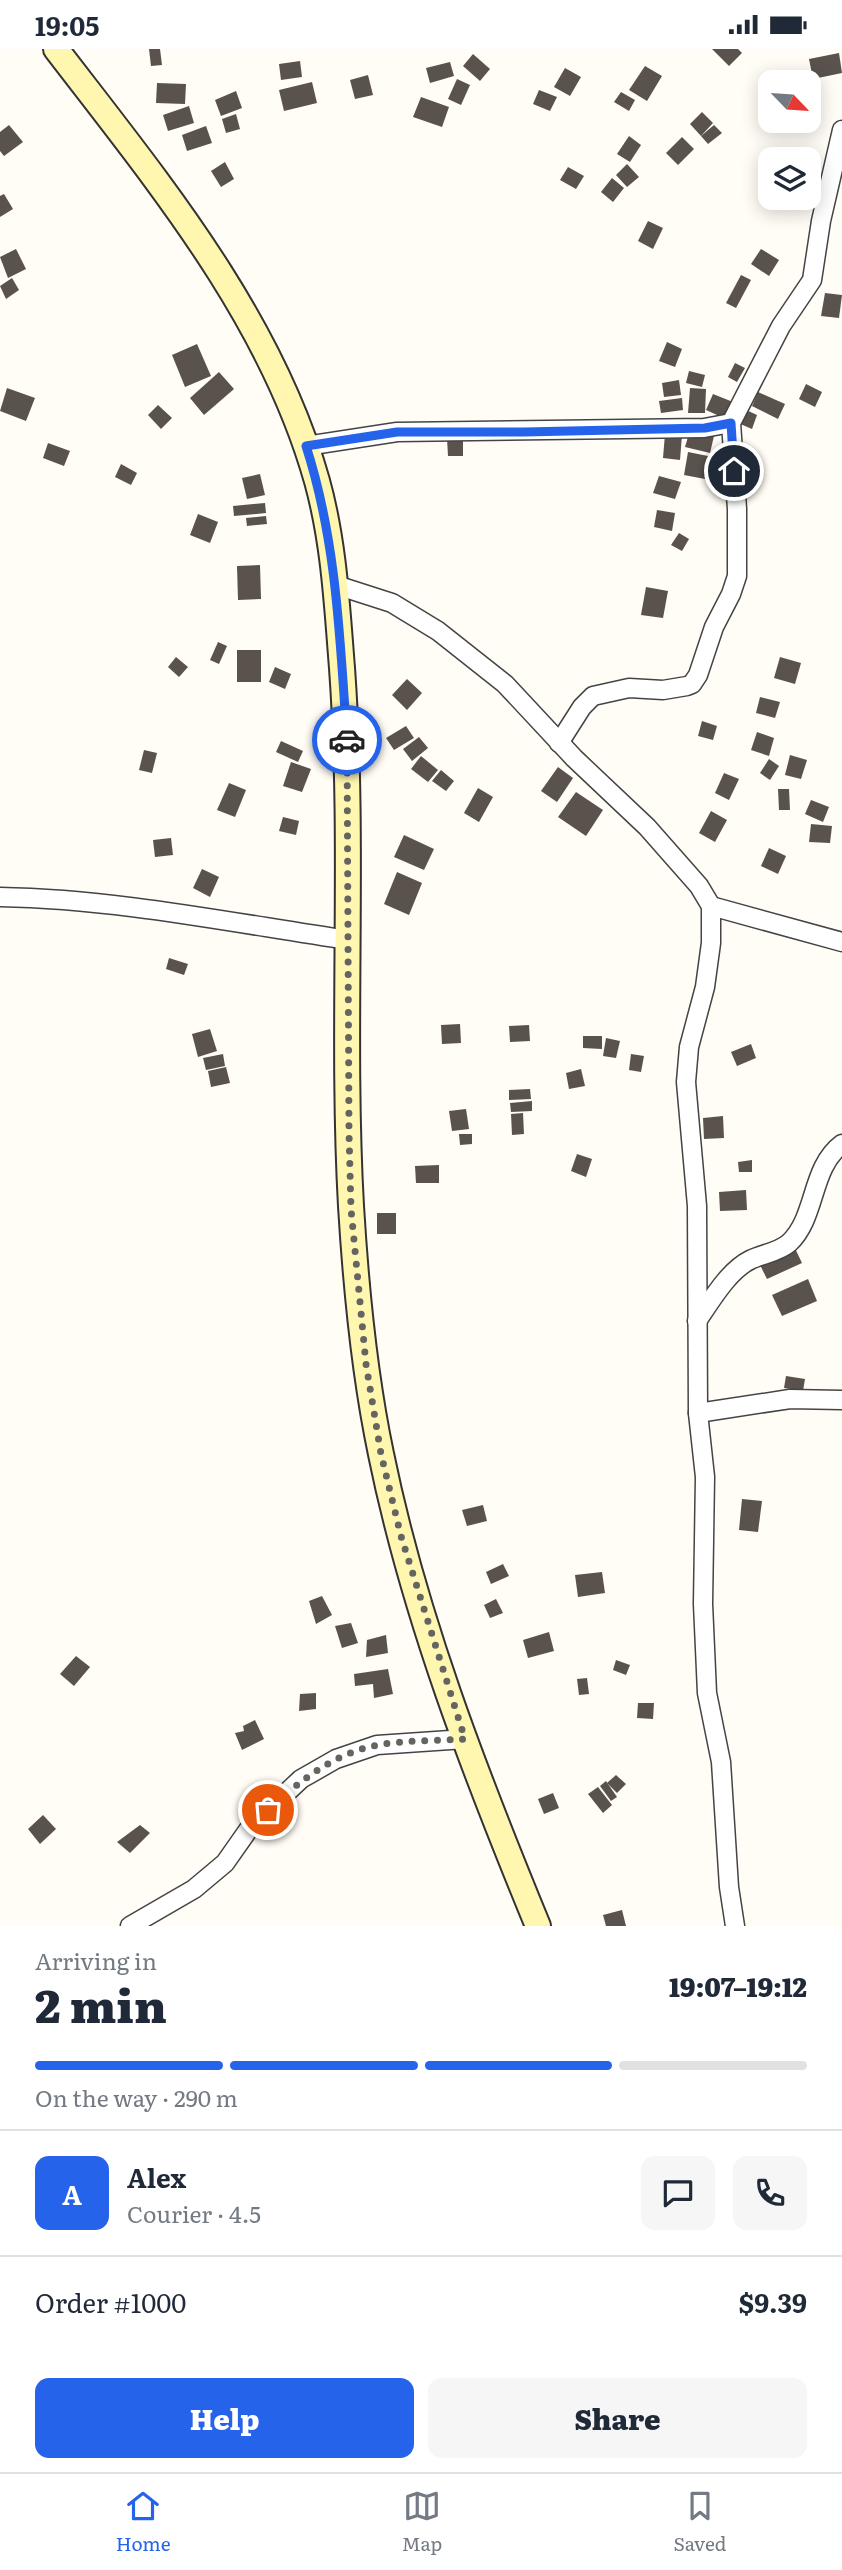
<!DOCTYPE html>
<meta charset="utf-8">
<style>
body{margin:0;font-family:Literata,serif;background:#f6f6f7;color:#1f2937;height:100vh;display:flex;flex-direction:column;font-size:26px;white-space:nowrap}
*{box-sizing:border-box;margin:0}
p{font-size:23px;color:#747a83}
.icon{flex:none;width:38px;height:38px;fill:none;stroke:currentColor;stroke-width:2;stroke-linecap:round;stroke-linejoin:round}
.map{position:relative;height:1877px;overflow:hidden}
.details{display:flex;flex-direction:column;background:#fff;flex:1}
.details>*{flex:none}
.needle{width:46px;rotate:115deg}
.fabs{position:absolute;left:758px;top:21px;display:grid;gap:14px}
.fabs a{display:grid;place-items:center;width:63px;height:63px;border-radius:14px;background:#fff;box-shadow:0 4px 18px #0003;font-size:35px}
.pin{position:absolute;display:grid;place-items:center;width:60px;height:60px;color:#fff;margin:-30px;border:4px solid #fff;border-radius:50%;box-shadow:0 2px 7px #0007}
.courier{position:absolute;display:grid;place-items:center;width:70px;height:70px;margin:-35px;border:5px solid #2563eb;border-radius:50%;background:#fff;color:#222;box-shadow:0 2px 9px #0007}
.head em{font-style:normal;font-weight:800}
.head div{display:flex;flex-direction:column-reverse}
.head{display:flex;align-items:center;justify-content:space-between;height:119px;padding:0 35px}
h1{font-size:46px;font-weight:800;line-height:52px}
.bar{display:grid;grid-template-columns:repeat(4,1fr);gap:10px 7px;align-content:center;height:84px;padding:0 35px}
.bar i{height:9px;border-radius:5px;background:#e0e1e3}
.bar .current{background:#2563eb}
.bar p{grid-column:span 4}
.line{display:flex;align-items:center;gap:18px;padding:0 35px;border-top:2px solid #e0e1e3}
.line div{flex:1}
.round{display:grid;place-items:center;flex:none;width:74px;height:74px;border-radius:14px;background:#f6f6f7}
.primary-button{display:flex;gap:14px;margin-top:auto;padding:14px 35px}
.primary-button a{flex:1;height:80px;border-radius:14px;background:#2563eb;color:#fff;font-size:28px;font-weight:800;line-height:80px;text-align:center}
.primary-button a+a{background:#f6f6f7;color:#1f2937}
.status{display:flex;justify-content:space-between;align-items:center;height:49px;padding:0 35px;background:#fff;direction:ltr}
.status svg{height:19px;fill:currentColor}
.tabs{display:flex;justify-content:space-around;align-items:center;height:98px;border-top:2px solid #e0e1e3;background:#fff;font-size:19px;color:#747a83}
.tabs a{display:grid;justify-items:center;gap:4px}
.tabs .current{color:#2563eb}
.map>svg:first-child{display:block}
</style>
<div class="status"><b>19:05</b><svg viewBox="0 0 49 12"><path d="M0 12V9h3v3zM5 12V6h3v6zM10 12V3h3v9zM15 12V0h3v12zM26 1h20v11H26zM47 4h2v5h-2z"/></svg></div>
<div class="map">
<svg width="842" height="1877" viewBox="0 0 842 1877">
<rect width="100%" height="100%" fill="#fffdf5"/>
<g fill="#5a524d">
<path d="M149 0H160L162 16 151 17Z"/>
<path d="M712 0H738L742 4 729 17Z"/>
<path d="M839 4 842 24 813 30 809 10Z"/>
<path d="M473 5 490 20 480 32 463 17Z"/>
<path d="M300 12 302 28 281 31 279 15Z"/>
<path d="M450 13 454 27 430 34 426 19Z"/>
<path d="M645 17 662 27 647 52 629 41Z"/>
<path d="M565 19 581 28 570 47 554 38Z"/>
<path d="M368 26 373 46 355 50 350 31Z"/>
<path d="M457 30 470 36 461 56 448 50Z"/>
<path d="M312 33 317 54 284 62 279 41Z"/>
<path d="M157 34 186 35 185 55 156 54Z"/>
<path d="M539 41 557 48 550 62 533 55Z"/>
<path d="M236 42 242 59 221 67 215 51Z"/>
<path d="M621 43 635 51 629 62 614 53Z"/>
<path d="M421 48 449 58 442 78 413 68Z"/>
<path d="M189 57 194 74 168 82 163 66Z"/>
<path d="M702 63 713 74 701 87 690 75Z"/>
<path d="M236 65 240 80 226 84 222 70Z"/>
<path d="M9 76 23 93 4 107 0 102V83Z"/>
<path d="M714 76 722 84 708 95 701 87Z"/>
<path d="M206 77 212 94 187 102 182 86Z"/>
<path d="M629 87 641 96 630 113 617 105Z"/>
<path d="M682 88 694 100 678 116 666 104Z"/>
<path d="M225 113 234 130 221 138 211 122Z"/>
<path d="M627 115 639 128 627 138 616 126Z"/>
<path d="M568 118 584 127 576 140 560 131Z"/>
<path d="M612 129 624 139 613 153 601 143Z"/>
<path d="M4 145 13 160 0 168V147Z"/>
<path d="M648 172 663 179 653 200 638 192Z"/>
<path d="M16 200 26 220 8 229 0 208Z"/>
<path d="M761 200 779 211 769 227 751 215Z"/>
<path d="M741 226 751 231 736 259 726 254Z"/>
<path d="M12 229 19 241 6 250 0 237Z"/>
<path d="M825 244 842 246 839 269 821 267Z"/>
<path d="M667 293 682 300 675 318 659 312Z"/>
<path d="M197 295 211 327 185 338 172 306Z"/>
<path d="M735 314 745 319 737 333 728 328Z"/>
<path d="M689 322 705 326 702 338 686 334Z"/>
<path d="M219 323 234 340 204 366 190 349Z"/>
<path d="M679 331 681 346 664 348 662 334Z"/>
<path d="M806 335 822 343 815 358 799 350Z"/>
<path d="M7 339 35 349 26 372 0 362Z"/>
<path d="M690 339 706 340 705 364H688Z"/>
<path d="M758 343 785 355 778 370 752 357Z"/>
<path d="M713 345 733 353 726 370 706 361Z"/>
<path d="M682 349 683 361 661 364 659 352Z"/>
<path d="M158 356 172 369 161 380 148 366Z"/>
<path d="M744 360 757 366 752 380 738 374Z"/>
<path d="M690 381 714 387 710 404 685 398Z"/>
<path d="M665 385 682 386 680 411 663 409Z"/>
<path d="M447 389H463V407H448Z"/>
<path d="M48 394 70 402 64 417 43 409Z"/>
<path d="M688 403 708 407 705 430 684 426Z"/>
<path d="M121 415 137 424 131 436 115 428Z"/>
<path d="M260 425 265 446 247 450 242 429Z"/>
<path d="M659 427 681 433 675 450 653 444Z"/>
<path d="M265 454 266 464 234 467 233 457Z"/>
<path d="M657 461 675 464 672 482 654 478Z"/>
<path d="M198 465 218 473 210 494 190 486Z"/>
<path d="M266 467 267 475 247 477 246 469Z"/>
<path d="M679 484 689 490 682 502 671 496Z"/>
<path d="M260 516 261 550 238 551 237 517Z"/>
<path d="M646 538 668 542 663 569 641 566Z"/>
<path d="M218 593 227 597 219 615 210 611Z"/>
<rect x="237" y="601" width="24" height="32"/>
<path d="M176 608 188 618 179 628 168 618Z"/>
<path d="M780 608 801 614 795 635 774 629Z"/>
<path d="M275 618 291 625 285 640 269 633Z"/>
<path d="M407 630 422 644 407 661 392 646Z"/>
<path d="M760 648 780 653 775 669 756 664Z"/>
<path d="M702 672 717 677 713 691 698 687Z"/>
<path d="M406 677 414 689 394 701 386 689Z"/>
<path d="M757 683 774 689 769 707 751 701Z"/>
<path d="M419 688 428 699 412 712 403 700Z"/>
<path d="M281 692 303 702 298 713 276 703Z"/>
<path d="M144 701 157 704 152 724 139 721Z"/>
<path d="M790 706 807 711 801 730 785 726Z"/>
<path d="M421 707 438 721 428 733 411 720Z"/>
<path d="M769 710 779 717 770 731 760 724Z"/>
<path d="M291 713 311 720 302 743 283 737Z"/>
<path d="M558 718 573 729 557 753 541 742Z"/>
<path d="M441 721 454 732 446 742 432 732Z"/>
<path d="M724 724 739 730 729 751 715 744Z"/>
<path d="M229 734 246 741 235 768 217 761Z"/>
<path d="M478 739 493 748 479 773 464 764Z"/>
<path d="M778 740H789L790 761H779Z"/>
<path d="M576 743 603 761 586 787 558 768Z"/>
<path d="M811 751 829 758 823 773 805 765Z"/>
<path d="M711 762 727 771 715 793 699 784Z"/>
<path d="M283 768 299 772 296 786 279 782Z"/>
<path d="M811 775 832 777 830 794 809 793Z"/>
<path d="M404 786 434 800 424 821 394 808Z"/>
<path d="M171 789 173 806 155 808 153 791Z"/>
<path d="M769 799 786 807 778 825 761 817Z"/>
<path d="M202 820 219 828 210 848 193 839Z"/>
<path d="M397 823 422 834 409 866 384 855Z"/>
<path d="M169 909 188 915 184 926 166 920Z"/>
<path d="M460 975 461 994 442 995 441 976Z"/>
<path d="M529 976 530 992 510 993 509 977Z"/>
<path d="M210 980 217 1002 198 1008 192 985Z"/>
<path d="M583 987H602V1000L583 999Z"/>
<path d="M606 989 620 992 616 1009 603 1007Z"/>
<path d="M751 995 756 1009 737 1017 731 1003Z"/>
<path d="M223 1005 225 1017 206 1021 203 1009Z"/>
<path d="M631 1005 644 1007 641 1023 629 1021Z"/>
<path d="M226 1018 230 1034 211 1038 208 1022Z"/>
<path d="M581 1020 585 1037 569 1040 566 1024Z"/>
<path d="M530 1040 531 1050 509 1051V1041Z"/>
<path d="M532 1052V1062L511 1063 510 1054Z"/>
<path d="M466 1060 469 1080 452 1082 449 1062Z"/>
<path d="M523 1064 524 1085 512 1086 511 1065Z"/>
<path d="M723 1067 724 1089 704 1090 703 1069Z"/>
<path d="M459 1085H472V1095L460 1096Z"/>
<path d="M577 1105 592 1110 586 1128 571 1122Z"/>
<path d="M752 1111V1123H739L738 1113Z"/>
<path d="M439 1116V1134H416L415 1117Z"/>
<path d="M746 1141 747 1161 720 1162 719 1143Z"/>
<rect x="377" y="1164" width="19" height="21"/>
<path d="M792 1193 802 1214 767 1230 757 1210Z"/>
<path d="M808 1230 817 1252 782 1267 772 1246Z"/>
<path d="M786 1327 805 1330 803 1342 784 1339Z"/>
<path d="M742 1450 762 1452 758 1483 739 1481Z"/>
<path d="M483 1456 487 1472 467 1477 462 1461Z"/>
<path d="M503 1515 509 1527 491 1535 486 1523Z"/>
<path d="M602 1523 605 1544 578 1548 575 1526Z"/>
<path d="M322 1547 332 1566 316 1575 309 1552Z"/>
<path d="M496 1550 503 1564 490 1569 484 1556Z"/>
<path d="M351 1574 358 1594 342 1599 335 1577Z"/>
<path d="M549 1583 554 1602 528 1609 523 1591Z"/>
<path d="M386 1586 388 1604 366 1608 367 1591Z"/>
<path d="M76 1607 90 1618 74 1637 60 1625Z"/>
<path d="M616 1611 630 1616 626 1626 613 1621Z"/>
<path d="M388 1620 393 1645 374 1649 373 1635 355 1637 354 1625Z"/>
<path d="M587 1629 589 1645 579 1646 577 1630Z"/>
<path d="M316 1644V1660L299 1662 300 1645Z"/>
<path d="M638 1654H654L653 1670 637 1669Z"/>
<path d="M255 1671 264 1690 242 1701 235 1684 244 1682 243 1677Z"/>
<path d="M616 1726 626 1735 617 1744 607 1734Z"/>
<path d="M606 1732 617 1748 611 1752 600 1737Z"/>
<path d="M598 1738 612 1756 603 1764 588 1745Z"/>
<path d="M553 1744 559 1759 544 1765 538 1750Z"/>
<path d="M43 1766 56 1780 40 1795 28 1780Z"/>
<path d="M140 1776 150 1784 130 1804 117 1793Z"/>
<path d="M622 1861 626 1877H606L603 1866Z"/>
</g>
<g fill="none" stroke-linecap="round" stroke-linejoin="round">
<g stroke="#444" stroke-width="21">
<g id="minor">
<path d="M306 397 397 383 704 379 731 374"/>
<path d="M336 536 392 554 438 582 505 635 574 709 647 778 699 837 711 857V894L705 938 689 998 686 1033 697 1157 698 1364 705 1428 703 1555 707 1644 721 1713 729 1838 735 1877"/>
<path d="M559 694 582 658 593 647 629 639 663 641 687 637 692 635 698 626 714 578 731 545 737 527V460L731 374 781 277 812 231 821 172 842 81"/>
<path d="M0 848C117 850 233 874 348 891"/>
<path d="M711 857 842 893"/>
<path d="M697 1272C711 1252 728 1222 750 1211 762 1205 779 1203 789 1194 817 1168 810 1119 842 1095"/>
<path d="M698 1364 790 1350 842 1351"/>
<path d="M130 1877 194 1840 225 1814 251 1777 301 1730 336 1710 377 1696 465 1690"/>
</g>
</g>
<g stroke="#333" stroke-width="28">
<path id="secondary" d="M56 0C158 133 271 268 317 432 334 493 337 557 342 619 355 798 341 978 351 1157 356 1240 364 1324 381 1405 414 1567 475 1724 538 1877"/>
</g>
<use href="#minor" stroke="#fff" stroke-width="18"/>
<use href="#secondary" stroke="#fff6b0" stroke-width="24"/>
</g>
<g fill="none" stroke-linecap="round" stroke-linejoin="round">
<path stroke="#646461" stroke-width="7" stroke-dasharray="0 12.6" d="M268 1761C300 1732 334 1704 378 1696 406 1691 437 1692 465 1690L401 1487 381 1405 366 1315 351 1160 349 1084 347 691"/>
<path stroke="#2563eb" stroke-width="9" d="M347 691C340 592 337 493 306 397L397 383H524L705 379 731 374 734 422"/>
</g>
</svg>
<div class="fabs">
<a><svg class="needle" viewBox="-14 -14 28 28"><path d="M0-13l5 13h-10z" fill="#e53935"/><path d="M0 13l5-13h-10z" fill="#747a83"/></svg></a>
<a><svg class="icon" aria-label="layers" viewBox="0 0 24 24"><path d="M12 4l9 5-9 5-9-5zM3 14l9 5 9-5"/></svg></a>
</div>
<div class="pin" style="left:268px;top:1761px;background:#ea580c"><svg class="icon" aria-label="bag" viewBox="0 0 24 24"><path d="M5 8h14l-1 12H6zM9 8a3 3 0 0 1 6 0"/></svg></div>
<div class="pin" style="left:734px;top:422px;background:#1f2937"><svg class="icon" aria-label="home" viewBox="0 0 24 24"><path d="M3 11l9-7 9 7M6 9v11h12V9"/></svg></div>
<div class="courier" style="left:347px;top:691px"><svg class="icon" aria-label="car" viewBox="0 0 24 24"><path d="M5 17H2v-5l4-1 3-4h7l3 4 3 1v5h-3M9 17h6M6 11h13"/><circle cx="7" cy="17" r="2"/><circle cx="17" cy="17" r="2"/></svg></div>
</div>
<section class="details">
<div class="head"><div><h1>2 min</h1><p>Arriving in</p></div><em>19:07–19:12</em></div>
<div class="bar"><i class="current"></i><i class="current"></i><i class="current"></i><i></i><p>On the way · 290 m</p></div>
<div class="line" style="height:126px"><b class="round" style="background:#2563eb;color:#fff">A</b><div><b>Alex</b><p>Courier · 4.5</p></div><a class="round"><svg class="icon" aria-label="chat" viewBox="0 0 24 24"><path d="M4 5h16v11H9l-5 4z"/></svg></a><a class="round"><svg class="icon" aria-label="phone" viewBox="0 0 24 24"><path d="M5 4h4l2 5-3 2q2 4 5 5l2-3 5 2v4C11 20 4 13 5 4z"/></svg></a></div>
<div class="line" style="height:91px"><div>Order #1000</div><b>$9.39</b></div>
<div class="primary-button"><a>Help</a><a>Share</a></div>
</section>
<nav class="tabs">
<a class="current"><svg class="icon" aria-label="home" viewBox="0 0 24 24"><path d="M3 11l9-7 9 7M6 9v11h12V9"/></svg>Home</a>
<a><svg class="icon" aria-label="map" viewBox="0 0 24 24"><path d="M3 6l6-2 6 2 6-2v14l-6 2-6-2-6 2zM9 4v14M15 6v14"/></svg>Map</a>
<a><svg class="icon" aria-label="saved" viewBox="0 0 24 24"><path d="M7 4h10v16l-5-4-5 4z"/></svg>Saved</a>
</nav>
